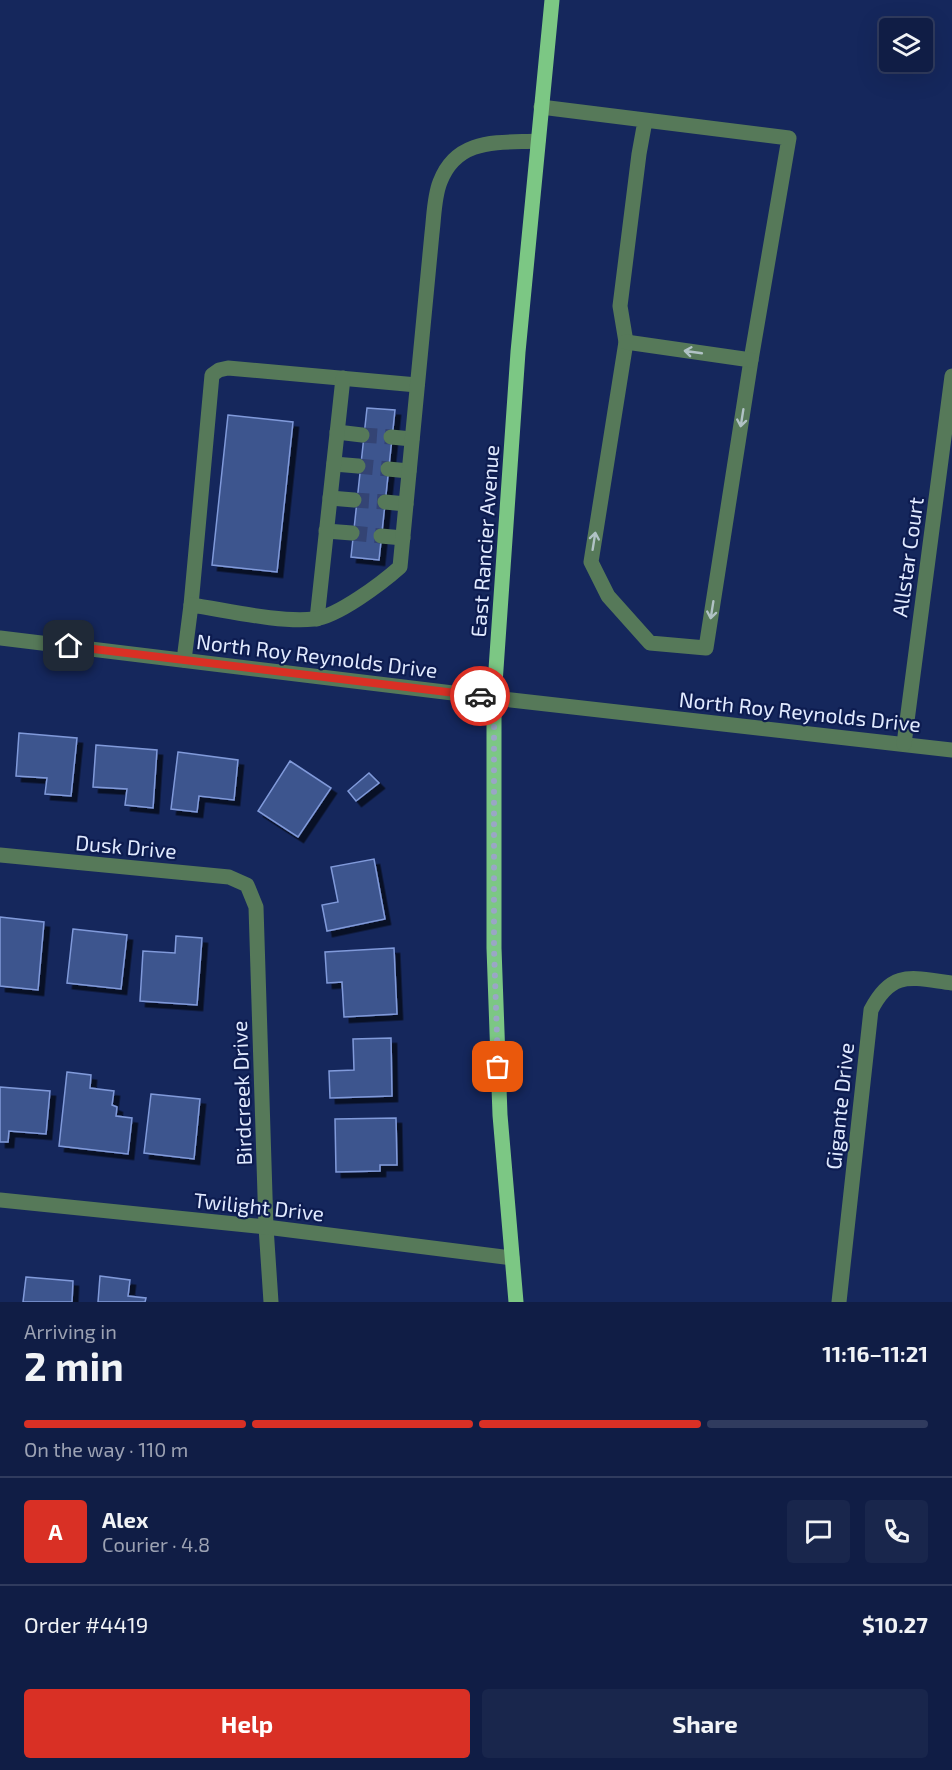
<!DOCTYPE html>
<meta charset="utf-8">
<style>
body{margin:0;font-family:"Exo 2",sans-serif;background:#19264c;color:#f1f3f6;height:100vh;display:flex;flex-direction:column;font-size:22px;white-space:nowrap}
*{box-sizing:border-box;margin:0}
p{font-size:20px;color:#9ca2b3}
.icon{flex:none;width:33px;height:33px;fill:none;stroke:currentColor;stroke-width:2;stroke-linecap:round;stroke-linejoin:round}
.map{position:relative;height:1302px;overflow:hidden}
.panel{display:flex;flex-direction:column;background:#101d45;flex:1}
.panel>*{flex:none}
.fabs{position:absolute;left:879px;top:18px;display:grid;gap:12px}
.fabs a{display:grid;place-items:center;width:54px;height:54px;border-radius:6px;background:#101d45;box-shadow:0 6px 24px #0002,0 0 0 2px #303b5e;font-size:30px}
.pin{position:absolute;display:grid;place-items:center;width:51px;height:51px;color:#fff;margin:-26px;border-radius:12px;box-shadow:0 3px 9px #0006}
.courier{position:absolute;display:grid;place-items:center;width:60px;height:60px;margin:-30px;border:4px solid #d93025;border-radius:50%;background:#fff;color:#222;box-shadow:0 2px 8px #0007}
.head em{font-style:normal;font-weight:700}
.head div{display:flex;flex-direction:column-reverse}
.head{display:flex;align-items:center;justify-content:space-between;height:102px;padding:0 24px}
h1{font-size:39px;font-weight:700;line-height:45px}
.bar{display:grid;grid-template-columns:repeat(4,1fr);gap:9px 6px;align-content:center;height:72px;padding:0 24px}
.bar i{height:8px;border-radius:4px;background:#303b5e}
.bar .current{background:#d93025}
.bar p{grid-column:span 4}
.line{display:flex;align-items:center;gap:15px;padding:0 24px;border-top:2px solid #303b5e}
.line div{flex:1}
.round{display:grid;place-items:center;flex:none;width:63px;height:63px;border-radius:6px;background:#19264c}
.button{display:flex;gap:12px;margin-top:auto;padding:12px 24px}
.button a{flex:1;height:69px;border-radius:6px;background:#d93025;color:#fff;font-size:24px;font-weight:700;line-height:69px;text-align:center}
.button a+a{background:#19264c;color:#f1f3f6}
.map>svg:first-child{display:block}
</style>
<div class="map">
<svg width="952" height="1302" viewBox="0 0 952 1302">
<defs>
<filter id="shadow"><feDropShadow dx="5.5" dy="5.5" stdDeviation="0" flood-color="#0009"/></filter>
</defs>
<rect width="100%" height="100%" fill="#15275c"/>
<g fill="#3e548e" stroke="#809ada" stroke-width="1.5" filter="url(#shadow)">
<path d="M367 408 395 410 379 560 351 557Z"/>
<path d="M228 415 293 422 277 572 212 565Z"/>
<path d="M19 733 77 738 71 796 45 794 47 778 16 776Z"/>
<path d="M96 745 157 750 153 808 125 805 127 789 93 787Z"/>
<path d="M178 752 238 760 234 800 199 796 197 812 171 809Z"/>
<path d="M290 761 331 788 298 837 258 811Z"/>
<path d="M369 773 379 783 356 801 348 791Z"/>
<path d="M374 859 385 919 327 931 322 905 338 902 331 867Z"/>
<path d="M0 917 44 922 38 990 0 986Z"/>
<path d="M73 929 127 935 121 989 67 983Z"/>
<path d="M176 936 202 938 197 1005 140 1001 143 951 175 953Z"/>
<path d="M394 948 397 1014 344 1017 342 982 327 983 325 952Z"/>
<path d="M391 1038 392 1096 330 1098 329 1071 354 1070 353 1039Z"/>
<path d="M67 1072 91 1075 90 1088 114 1091 112 1105 117 1107 116 1116 132 1118 128 1154 59 1146Z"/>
<path d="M0 1087 50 1091 46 1134 9 1131 8 1142H0Z"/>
<path d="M151 1094 200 1099 194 1159 144 1153Z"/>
<path d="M396 1118 397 1165H380V1171L336 1172 335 1119Z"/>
<path d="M100 1276 130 1280 128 1296 146 1298 145 1302H98Z"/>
<path d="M26 1277 73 1281 72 1302H23Z"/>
</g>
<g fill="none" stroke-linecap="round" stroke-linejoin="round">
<g stroke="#344474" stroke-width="15" stroke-dasharray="15 8" stroke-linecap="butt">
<path d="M362 435 391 437"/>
<path d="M358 466 388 469"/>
<path d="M354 500 385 502"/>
<path d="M352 533 381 536"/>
</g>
<g stroke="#567959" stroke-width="15">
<path d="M541 107 789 138 751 360 706 648 650 643 608 596 591 562 626 342 620 306 639 154 645 121"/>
<path d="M626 342 751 360"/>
<path d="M337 432 362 435"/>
<path d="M391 437 412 439"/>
<path d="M334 464 358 466"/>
<path d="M388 469 409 471"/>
<path d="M330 498 354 500"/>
<path d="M385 502 406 504"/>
<path d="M326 531 352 533"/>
<path d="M381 536 403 538"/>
<path d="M191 605 212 375 219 370 228 368 417 385"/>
<path d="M317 619 343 378"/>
<path d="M0 638 494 698 952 750"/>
<path d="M184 660 191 605C226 610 280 623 314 619 337 617 382 583 400 567L432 233C434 217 434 197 440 182 457 137 499 143 538 141"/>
<path d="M904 744 952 376"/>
<path d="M0 855 229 877 247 885 256 907 266 1227 271 1302"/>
<path d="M0 1200 266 1227 512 1258"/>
<path d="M839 1302 871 1010C892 969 912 978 952 983"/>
</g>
<path stroke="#7cc784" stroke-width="15" d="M516 1302 500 1115 494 948V698L518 352 552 0"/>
</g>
<defs><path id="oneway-shaft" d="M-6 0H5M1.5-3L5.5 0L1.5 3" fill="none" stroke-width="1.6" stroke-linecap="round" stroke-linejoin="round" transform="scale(1.5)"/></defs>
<g stroke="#b0c2c5">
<use href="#oneway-shaft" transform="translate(693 352) rotate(-172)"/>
<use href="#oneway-shaft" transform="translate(742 418) rotate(99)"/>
<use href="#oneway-shaft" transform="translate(594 541) rotate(-81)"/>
<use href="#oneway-shaft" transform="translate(712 610) rotate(99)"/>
</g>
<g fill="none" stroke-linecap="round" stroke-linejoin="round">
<path stroke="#9aa6c6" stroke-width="6" stroke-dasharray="0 10.8" d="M480 696 494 698V948L498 1067"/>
<path stroke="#d93025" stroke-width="8" d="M69 646 480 696"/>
</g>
<g text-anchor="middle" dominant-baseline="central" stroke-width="4.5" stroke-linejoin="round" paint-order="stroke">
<g font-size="21" fill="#e1eaff" stroke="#0d1c50">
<text transform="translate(484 541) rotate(-86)">East Rancier Avenue</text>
<text transform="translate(907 557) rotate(-82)">Allstar Court</text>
<text transform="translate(317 655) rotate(7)">North Roy Reynolds Drive</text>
<text transform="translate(800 711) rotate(6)">North Roy Reynolds Drive</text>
<text transform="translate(126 846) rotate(5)">Dusk Drive</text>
<text transform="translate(241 1093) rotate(-92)">Birdcreek Drive</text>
<text transform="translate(839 1106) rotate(-84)">Gigante Drive</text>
<text transform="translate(259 1206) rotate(6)">Twilight Drive</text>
</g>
</g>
</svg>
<div class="fabs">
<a><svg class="icon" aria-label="layers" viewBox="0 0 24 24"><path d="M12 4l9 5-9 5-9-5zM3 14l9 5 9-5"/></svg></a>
</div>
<div class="pin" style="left:498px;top:1067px;background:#ea580c"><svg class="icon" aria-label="bag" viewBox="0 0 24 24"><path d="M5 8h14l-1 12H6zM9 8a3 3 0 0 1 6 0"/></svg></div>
<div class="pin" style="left:69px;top:646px;background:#1f2937"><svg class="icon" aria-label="home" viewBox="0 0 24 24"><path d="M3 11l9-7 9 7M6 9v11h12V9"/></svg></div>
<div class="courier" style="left:480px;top:696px"><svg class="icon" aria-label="car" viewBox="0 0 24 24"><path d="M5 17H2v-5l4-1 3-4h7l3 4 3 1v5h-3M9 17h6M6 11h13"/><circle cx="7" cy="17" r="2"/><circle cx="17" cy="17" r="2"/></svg></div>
</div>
<section class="panel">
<div class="head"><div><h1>2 min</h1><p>Arriving in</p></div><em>11:16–11:21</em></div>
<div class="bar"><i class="current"></i><i class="current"></i><i class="current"></i><i></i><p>On the way · 110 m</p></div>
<div class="line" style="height:108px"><b class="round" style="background:#d93025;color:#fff">A</b><div><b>Alex</b><p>Courier · 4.8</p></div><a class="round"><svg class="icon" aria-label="chat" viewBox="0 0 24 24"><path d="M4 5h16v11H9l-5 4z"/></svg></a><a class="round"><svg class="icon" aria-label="phone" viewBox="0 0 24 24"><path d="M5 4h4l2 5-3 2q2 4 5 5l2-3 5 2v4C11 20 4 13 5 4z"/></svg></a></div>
<div class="line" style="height:78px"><div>Order #4419</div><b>$10.27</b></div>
<div class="button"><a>Help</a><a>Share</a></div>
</section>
